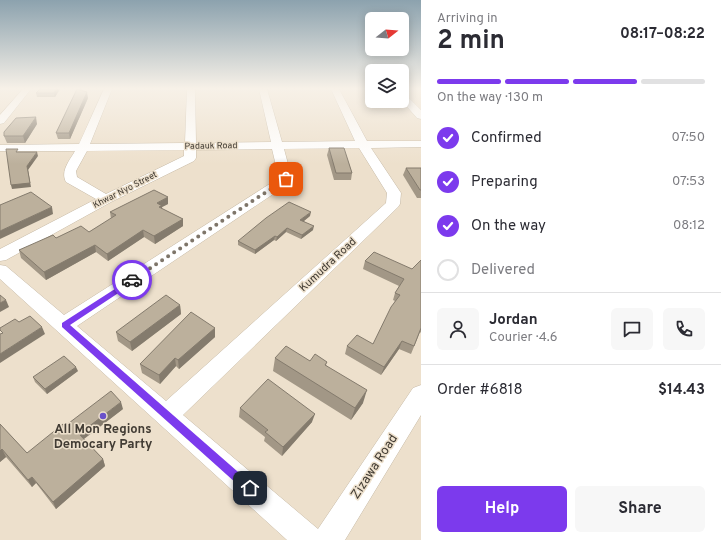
<!DOCTYPE html>
<meta charset="utf-8">
<style>
body{margin:0;font-family:Overpass,sans-serif;background:#f7f7f7;color:#2b2b33;height:100vh;display:flex;flex-direction:column;font-size:15px;white-space:nowrap}
*{box-sizing:border-box;margin:0}
p{font-size:13px;color:#7c7c81}
.icon{flex:none;width:22px;height:22px;fill:none;stroke:currentColor;stroke-width:2;stroke-linecap:round;stroke-linejoin:round}
.map{position:relative;flex:1;overflow:hidden}
.drawer{display:flex;flex-direction:column;background:#fff;width:300px}
.drawer>*{flex:none}
.needle{width:26px;rotate:73deg}
.fabs{position:absolute;left:365px;top:12px;display:grid;gap:8px}
.fabs a{display:grid;place-items:center;width:44px;height:44px;border-radius:6px;background:#fff;box-shadow:0 2px 10px #0003;font-size:20px}
.pin{position:absolute;display:grid;place-items:center;width:34px;height:34px;color:#fff;margin:-17px;border-radius:8px;box-shadow:0 2px 6px #0006}
.courier{position:absolute;display:grid;place-items:center;width:40px;height:40px;margin:-20px;border:3px solid #7c3aed;border-radius:50%;background:#fff;color:#222;box-shadow:0 1px 5px #0007}
.overview em{font-style:normal;font-weight:700}
.overview div{display:flex;flex-direction:column-reverse}
.overview{display:flex;align-items:center;justify-content:space-between;height:68px;padding:0 16px}
h1{font-size:26px;font-weight:700;line-height:30px}
.bar{display:grid;grid-template-columns:repeat(4,1fr);gap:6px 4px;align-content:center;height:48px;padding:0 16px}
.bar i{height:5px;border-radius:3px;background:#e1e1e2}
.bar .on{background:#7c3aed}
.bar p{grid-column:span 4}
.line{display:flex;align-items:center;gap:10px;padding:0 16px;border-top:1px solid #e1e1e2}
.line div{flex:1}
.round{display:grid;place-items:center;flex:none;width:42px;height:42px;border-radius:6px;background:#f7f7f7}
ol{padding:0 16px;list-style:none}
li{display:flex;align-items:center;gap:12px;height:44px}
li p{margin-inline-start:auto}
li .icon{padding:4px;border-radius:50%;background:#7c3aed;color:#fff;stroke-width:4}
li:last-child{color:#7c7c81}
li i{width:22px;height:22px;border:2px solid #e1e1e2;border-radius:50%}
.button{display:flex;gap:8px;margin-top:auto;padding:8px 16px}
.button a{flex:1;height:46px;border-radius:6px;background:#7c3aed;color:#fff;font-size:16px;font-weight:700;line-height:46px;text-align:center}
.button a+a{background:#f7f7f7;color:#2b2b33}
main{display:flex;flex:1;min-height:0}
.map>svg:first-child{display:block}
</style>
<main>
<div class="map">
<svg width="421" height="540" viewBox="0 0 421 540">
<rect width="100%" height="100%" fill="#ede0cc"/>
<g fill="none" stroke-linecap="round" stroke-linejoin="round">
<g stroke="#c6b9a5" stroke-width="1">
<g id="minor">
<path d="M23 89H31L4 123 0 124V115Z"/>
<path d="M104 89H112L90 144 185 143 187 89H195L196 143 271 142 259 89H267L282 142 355 141 331 89H339L367 141H421V147L371 148 401 193 400 204 398 207 183 415 318 529 413 388 421 385V415L345 540H287L0 279V265L6 266 64 315 279 178 272 149 196 150V158L194 161 111 202 6 260 0 261V249L96 199 66 182C60 171 70 160 75 151H0V145L79 144ZM359 148 387 193 386 203 166 401 77 326 291 182 292 179 284 149ZM184 150V156L106 194 77 177 76 171 87 151Z"/>
<path d="M402 93 405 94 421 110V119L417 118 402 101Z"/>
</g>
</g>
<use href="#minor" fill="#fff" fill-rule="evenodd"/>
</g>
<g fill="#a29786">
<path d="M60 89 55 97H37L36 93Z"/>
<path d="M88 98 70 139H58L56 133Z"/>
<path d="M37 124 25 143H7L4 136Z"/>
<path d="M329 148 352 173 351 180H334L327 155Z"/>
<path d="M406 168H421V198H417L403 175Z"/>
<path d="M168 204 162 207V209L183 219V226L155 244 144 237 108 261 96 252 46 280 21 258 19 250 56 238 89 232 111 219 110 212Z"/>
<path d="M310 216 304 221 313 230 301 239 286 232 276 241 274 240 255 254 238 245V241Z"/>
<path d="M421 260V333L420 332 411 354 399 349 381 375 345 354 347 346 373 344 395 301 393 300 395 293 399 286 363 269 365 261 412 269Z"/>
<path d="M180 305 181 314 132 351 118 341 116 332Z"/>
<path d="M215 328V337L179 369 176 366 160 384 142 373 140 364Z"/>
<path d="M275 358 327 362 326 365 363 403 351 420 273 371Z"/>
<path d="M78 371 47 394 35 382 33 377Z"/>
<path d="M240 408 312 422 282 456 264 441 265 437 239 417Z"/>
<path d="M123 409 84 439 103 459 105 466 56 509 36 483 32 487 6 457 0 462V424L27 453 65 426Z"/>
</g>
<g fill="#847b6d">
<path d="M56 89H60L55 97 54 93Z"/>
<path d="M87 92 88 98 70 139 69 133Z"/>
<path d="M36 117 37 124 25 143 23 136Z"/>
<path d="M37 152 38 156 28 170 31 187 12 189 11 185 27 166Z"/>
<path d="M168 197V204L162 207 163 213 157 203Z"/>
<path d="M52 207 53 214 0 239V231Z"/>
<path d="M311 212 310 216 300 224V220Z"/>
<path d="M183 219V226L155 244 154 236Z"/>
<path d="M314 226 313 230 301 239 302 235Z"/>
<path d="M287 228 286 232 276 241 277 237Z"/>
<path d="M143 230 144 237 108 261 107 254Z"/>
<path d="M275 236 274 240 255 254V250Z"/>
<path d="M95 245 96 252 46 280 44 272Z"/>
<path d="M6 300 9 307 0 312V303Z"/>
<path d="M180 305 181 314 132 351 130 342Z"/>
<path d="M42 327 45 334 0 363V354Z"/>
<path d="M215 328V337L179 369 178 360Z"/>
<path d="M402 341 399 349 381 375 384 367Z"/>
<path d="M175 358 176 366 160 384 159 375Z"/>
<path d="M76 367 78 371 47 394 45 389Z"/>
<path d="M367 390 363 403 351 420 355 408Z"/>
<path d="M121 402 123 409 81 441 79 434Z"/>
<path d="M315 414 312 422 282 456 283 447Z"/>
<path d="M2 449 6 457 0 462V451Z"/>
<path d="M103 459 105 466 56 509 53 502Z"/>
<path d="M32 477 36 483 32 487 28 480Z"/>
</g>
<g fill="#bcb09c" stroke="#847b6d">
<path d="M40 89H56L54 93H36Z"/>
<path d="M77 89 87 92 69 133H56Z"/>
<path d="M36 117 23 136H4V132L16 118Z"/>
<path d="M329 148H344L352 173H336Z"/>
<path d="M6 149H18L16 152H37L27 166 30 183 11 185Z"/>
<path d="M406 168H421V190H420Z"/>
<path d="M154 190 168 197 157 203 162 206 159 207 183 219 154 236 143 230 107 254 95 245 44 272 19 250 53 235 56 238 81 226 89 232 116 215 110 212Z"/>
<path d="M31 192 52 207 0 231V205Z"/>
<path d="M289 202 311 212 300 220 314 226 302 235 287 228 277 237 275 236 255 250 238 241 266 218Z"/>
<path d="M374 252 412 269 421 260V328L414 346 402 341 384 367 347 346 357 335 373 344 391 307 400 295 395 293 404 279 365 261Z"/>
<path d="M0 295 6 300 0 303Z"/>
<path d="M166 295 180 305 130 342 116 332Z"/>
<path d="M191 312 215 328 178 360 175 358 159 375 140 364Z"/>
<path d="M30 316 42 327 0 354V334L3 333 0 330V328L15 319 19 322Z"/>
<path d="M286 346 310 361 315 354 327 362 325 365 367 390 355 408 275 358Z"/>
<path d="M64 356 76 367 45 389 33 377Z"/>
<path d="M268 379 315 414 283 447 265 432 268 430 240 408Z"/>
<path d="M111 391 121 402 79 434 103 459 53 502 32 477 28 480 2 449 0 451V424L27 453 63 424 65 426Z"/>
</g>
<linearGradient id="sky" x2="0" y2="1"><stop stop-color="#8ca2ae"/><stop offset="0.54" stop-color="#f7f1e8"/><stop offset="1" stop-color="#f7f1e8" stop-opacity="0"/></linearGradient>
<rect width="421" height="164" fill="url(#sky)"/>
<path fill="#7c3aed" d="M132 278 135 279V282L70 325 253 485 255 488 253 492 250 493 246 492 62 327V323Z"/>
<g fill="none" stroke-linecap="round" stroke-linejoin="round">
<path stroke="#7e7569" stroke-width="4" stroke-dasharray="0 7.2" d="M132 280 286 179"/>
</g>
<circle fill="#6a51ca" stroke="#ede0cc" stroke-width="1.5" cx="103" cy="416" r="4"/>
<g text-anchor="middle" dominant-baseline="central" stroke-width="3" stroke-linejoin="round" paint-order="stroke">
<g font-size="9" fill="#423c34" stroke="#ede0cc">
<text transform="translate(211 146) rotate(-1)">Padauk Road</text>
<text transform="translate(125 190) rotate(-27)">Khwar Nyo Street</text>
</g>
<g font-size="11" fill="#423c34" stroke="#ede0cc">
<text transform="translate(328 265) rotate(-43)">Kumudra Road</text>
</g>
<g font-size="13" font-weight="bold" fill="#423c34" stroke="#ede0cc">
<text x="103" y="430">All Mon Regions<tspan x="103" dy="15">Democary Party</tspan></text>
</g>
<g font-size="13" fill="#423c34" stroke="#ede0cc">
<text transform="translate(375 467) rotate(-57)">Zizawa Road</text>
</g>
</g>
</svg>
<div class="fabs">
<a><svg class="needle" viewBox="-14 -14 28 28"><path d="M0-13l5 13h-10z" fill="#e53935"/><path d="M0 13l5-13h-10z" fill="#7c7c81"/></svg></a>
<a><svg class="icon" aria-label="layers" viewBox="0 0 24 24"><path d="M12 4l9 5-9 5-9-5zM3 14l9 5 9-5"/></svg></a>
</div>
<div class="pin" style="left:286px;top:179px;background:#ea580c"><svg class="icon" aria-label="bag" viewBox="0 0 24 24"><path d="M5 8h14l-1 12H6zM9 8a3 3 0 0 1 6 0"/></svg></div>
<div class="pin" style="left:250px;top:488px;background:#1f2937"><svg class="icon" aria-label="home" viewBox="0 0 24 24"><path d="M3 11l9-7 9 7M6 9v11h12V9"/></svg></div>
<div class="courier" style="left:132px;top:280px"><svg class="icon" aria-label="car" viewBox="0 0 24 24"><path d="M5 17H2v-5l4-1 3-4h7l3 4 3 1v5h-3M9 17h6M6 11h13"/><circle cx="7" cy="17" r="2"/><circle cx="17" cy="17" r="2"/></svg></div>
</div>
<section class="drawer">
<div class="overview"><div><h1>2 min</h1><p>Arriving in</p></div><em>08:17–08:22</em></div>
<div class="bar"><i class="on"></i><i class="on"></i><i class="on"></i><i></i><p>On the way · 130 m</p></div>
<ol>
<li><svg class="icon" aria-label="check" viewBox="0 0 24 24"><path d="M5 12l5 5 9-10"/></svg>Confirmed<p>07:50</p></li>
<li><svg class="icon" aria-label="check" viewBox="0 0 24 24"><path d="M5 12l5 5 9-10"/></svg>Preparing<p>07:53</p></li>
<li><svg class="icon" aria-label="check" viewBox="0 0 24 24"><path d="M5 12l5 5 9-10"/></svg>On the way<p>08:12</p></li>
<li><i></i>Delivered</li>
</ol>
<div class="line" style="height:72px"><a class="round"><svg class="icon" aria-label="person" viewBox="0 0 24 24"><circle cx="12" cy="8" r="4"/><path d="M4 21q1-7 8-7t8 7"/></svg></a><div><b>Jordan</b><p>Courier · 4.6</p></div><a class="round"><svg class="icon" aria-label="chat" viewBox="0 0 24 24"><path d="M4 5h16v11H9l-5 4z"/></svg></a><a class="round"><svg class="icon" aria-label="phone" viewBox="0 0 24 24"><path d="M5 4h4l2 5-3 2q2 4 5 5l2-3 5 2v4C11 20 4 13 5 4z"/></svg></a></div>
<div class="line" style="height:52px"><div>Order #6818</div><b>$14.43</b></div>
<div class="button"><a>Help</a><a>Share</a></div>
</section>
</main>
